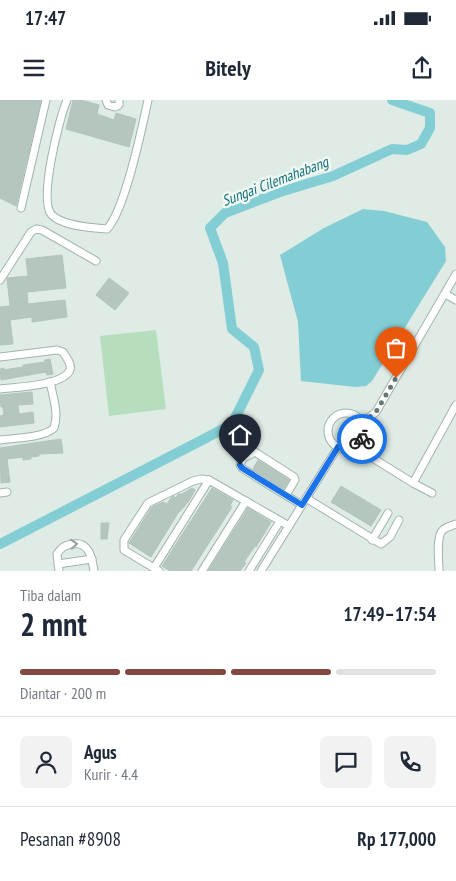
<!DOCTYPE html>
<html lang="id">
<meta charset="utf-8">
<style>
body{margin:0;font-family:"PT Sans Narrow",sans-serif;background:#f2f2f3;color:#1f2937;height:100vh;display:flex;flex-direction:column;font-size:19px;white-space:nowrap}
*{box-sizing:border-box;margin:0}
p{font-size:16px;color:#747a83}
.icon{flex:none;width:28px;height:28px;fill:none;stroke:currentColor;stroke-width:2;stroke-linecap:round;stroke-linejoin:round}
.map{position:relative;height:471px;overflow:hidden}
.details{display:flex;flex-direction:column;background:#fff;flex:1}
.details>*{flex:none}
.pin{position:absolute;display:grid;place-items:center;width:42px;height:42px;color:#fff;margin:-51px -21px;border-radius:50% 50% 50% 0;rotate:-45deg;box-shadow:0 0 5px #0007}
.pin .icon{rotate:45deg}
.courier{position:absolute;display:grid;place-items:center;width:50px;height:50px;margin:-25px;border:4px solid #1a73e8;border-radius:50%;background:#fff;color:#222;box-shadow:0 1px 6px #0007}
.headline em{font-style:normal;font-weight:600}
.headline div{display:flex;flex-direction:column-reverse}
.headline{display:flex;align-items:center;justify-content:space-between;height:85px;padding:0 20px}
h1{font-size:32px;font-weight:600;line-height:38px}
.bar{display:grid;grid-template-columns:repeat(4,1fr);gap:8px 5px;align-content:center;height:60px;padding:0 20px}
.bar i{height:6px;border-radius:4px;background:#e0e1e3}
.bar .current{background:#824741}
.bar p{grid-column:span 4}
.line{display:flex;align-items:center;gap:12px;padding:0 20px;border-top:1px solid #e0e1e3}
.line div{flex:1}
.round{display:grid;place-items:center;flex:none;width:52px;height:52px;border-radius:8px;background:#f2f2f3}
.status{display:flex;justify-content:space-between;align-items:center;height:35px;padding:0 25px;background:#fff;direction:ltr}
.status svg{height:14px;fill:currentColor}
header{display:flex;justify-content:space-between;align-items:center;height:65px;padding:0 20px;background:#fff;font-size:22px;font-weight:600}
.map>svg:first-child{display:block}
</style>
<div class="status"><b>17:47</b><svg viewBox="0 0 49 12"><path d="M0 12V9h3v3zM5 12V6h3v6zM10 12V3h3v9zM15 12V0h3v12zM26 1h20v11H26zM47 4h2v5h-2z"/></svg></div>
<header><svg class="icon" aria-label="menu" viewBox="0 0 24 24"><path d="M4 6h16M4 12h16M4 18h16"/></svg>Bitely<svg class="icon" aria-label="share" viewBox="0 0 24 24"><path d="M12 15V3M7 8l5-5 5 5M5 13v7h14v-7"/></svg></header>
<div class="map">
<svg width="456" height="471" viewBox="0 0 456 471">
<rect width="100%" height="100%" fill="#dfebe5"/>
<path fill="#b6debe" d="M156 230 166 309 109 316 100 236Z"/>
<path fill="#83ced4" d="M363 109 384 111 427 122 445 147 446 161 372 281 366 286 355 287 301 281 298 222 280 155 324 128Z"/>
<g fill="none" stroke-linecap="round" stroke-linejoin="round">
<path stroke="#83ced4" stroke-width="10" d="M0 444 206 338 232 324 259 270 254 247 232 229 223 163 210 128 225 113 280 92 333 76 392 49 407 50 421 44 430 28V13L392 0"/>
</g>
<g fill="#b4c6bd" stroke="#b1c5bb">
<path d="M0 0H41L16 106 0 98Z"/>
<path d="M73 0H81L99 5 97 14 114 20 116 13 136 19 129 47 66 29Z"/>
<path d="M62 155 66 188 27 192 28 204 65 200 67 217 32 222V217L10 220 13 244 0 245V207L10 206 7 178 28 176 26 159Z"/>
<path d="M109 178 129 193 115 210 96 195Z"/>
<path d="M50 259 53 274 47 275 46 272 1 280 0 269 4 268V270L16 268 23 267V265L45 262V260Z"/>
<path d="M32 292 33 304 18 305 19 314 33 312 34 323 0 327V316L4 315 3 307H1L0 295Z"/>
<path d="M61 339 63 353 39 354V356L31 357V359L23 360V357L7 359 10 382 1 383 0 348Z"/>
<path d="M258 360 289 380 284 388 253 369Z"/>
<path d="M341 386 381 410 371 426 331 402Z"/>
<path d="M192 388 195 390 190 399 184 407 178 413 151 457 129 443 152 407 163 402 167 404 171 398 173 396 176 398 178 394H182Z"/>
<path d="M212 388 233 400 230 406 232 407 191 471H170L162 466Z"/>
<path d="M248 408 271 422 256 447 255 446 244 462 246 463 240 471H208Z"/>
<path d="M101 423H109L107 439H101Z"/>
</g>
<g fill="none" stroke-linecap="round" stroke-linejoin="round">
<g stroke="#a2b3ac" stroke-width="9">
<g id="minor">
<path d="M67 0C59 19 39 98 51 114 61 126 92 128 107 129 125 110 142 28 148 0"/>
<path d="M106 0 108 5 115 7 119 5V0"/>
<path d="M21 108 46 0"/>
<path d="M0 180 31 132 36 129 42 130 96 161"/>
<path d="M445 194 456 200"/>
<path d="M0 257 57 250 63 252C66 257 72 264 70 270 63 286 15 287 0 289"/>
<circle cx="346" cy="331" r="18"/>
<path d="M362 323 376 312 456 174"/>
<path d="M0 340C15 338 43 338 54 328 59 313 53 297 50 282"/>
<path d="M355 347 413 383 456 305"/>
<path d="M413 383 432 393"/>
<path d="M0 393 7 392"/>
<path d="M286 395 295 380 294 377 255 352 243 358 240 365 242 368C262 381 282 393 302 405"/>
<path d="M306 398 381 444 390 437 399 420"/>
<path d="M372 440 388 413"/>
<path d="M58 464 92 459"/>
<path d="M154 468 209 380"/>
<path d="M59 471 57 454C61 448 64 445 73 444 89 441 92 458 94 471"/>
<path d="M159 471 124 450V440L148 403 193 381 201 379 209 380 289 426"/>
<path d="M202 471 246 401"/>
<path d="M249 471 280 421"/>
<path d="M261 471 338 347"/>
<path d="M439 471C439 461 436 438 442 431 445 427 451 426 456 424"/>
</g>
</g>
<use href="#minor" stroke="#fff" stroke-width="7"/>
</g>
<defs><path id="oneway-chevron" d="M-2-3.5L2.5 0L-2 3.5" fill="none" stroke-width="1.6" stroke-linecap="round" stroke-linejoin="round" transform="scale(1.25)"/></defs>
<use stroke="#8f9e98" href="#oneway-chevron" transform="translate(74 444) rotate(-4)"/>
<g fill="none" stroke-linecap="round" stroke-linejoin="round">
<path stroke="#627971" stroke-width="5" stroke-dasharray="0 9" d="M362 339 364 334 362 323 376 312 396 278"/>
<path stroke="#1a73e8" stroke-width="6" d="M240 365 242 368 302 405 338 347C348 350 356 348 362 339"/>
</g>
<g text-anchor="middle" dominant-baseline="central" stroke-width="5" stroke-linejoin="round" paint-order="stroke">
<g font-size="15" font-style="italic" fill="#16717a" stroke="#eff8f3">
<text transform="translate(275 81) rotate(-21)">Sungai Cilemahabang</text>
</g>
</g>
</svg>
<div class="pin" style="left:396px;top:278px;background:#ea580c"><svg class="icon" aria-label="bag" viewBox="0 0 24 24"><path d="M5 8h14l-1 12H6zM9 8a3 3 0 0 1 6 0"/></svg></div>
<div class="pin" style="left:240px;top:365px;background:#1f2937"><svg class="icon" aria-label="home" viewBox="0 0 24 24"><path d="M3 11l9-7 9 7M6 9v11h12V9"/></svg></div>
<div class="courier" style="left:362px;top:339px"><svg class="icon" aria-label="bike" viewBox="0 0 24 24"><circle cx="6" cy="16" r="4"/><circle cx="18" cy="16" r="4"/><path d="M6 16l4-8h5l3 8M10 8l3 8H6M13 5h3"/></svg></div>
</div>
<section class="details">
<div class="headline"><div><h1>2 mnt</h1><p>Tiba dalam</p></div><em>17:49–17:54</em></div>
<div class="bar"><i class="current"></i><i class="current"></i><i class="current"></i><i></i><p>Diantar · 200 m</p></div>
<div class="line" style="height:90px"><a class="round"><svg class="icon" aria-label="person" viewBox="0 0 24 24"><circle cx="12" cy="8" r="4"/><path d="M4 21q1-7 8-7t8 7"/></svg></a><div><b>Agus</b><p>Kurir · 4.4</p></div><a class="round"><svg class="icon" aria-label="chat" viewBox="0 0 24 24"><path d="M4 5h16v11H9l-5 4z"/></svg></a><a class="round"><svg class="icon" aria-label="phone" viewBox="0 0 24 24"><path d="M5 4h4l2 5-3 2q2 4 5 5l2-3 5 2v4C11 20 4 13 5 4z"/></svg></a></div>
<div class="line" style="height:65px"><div>Pesanan #8908</div><b>Rp 177,000</b></div>
</section>
